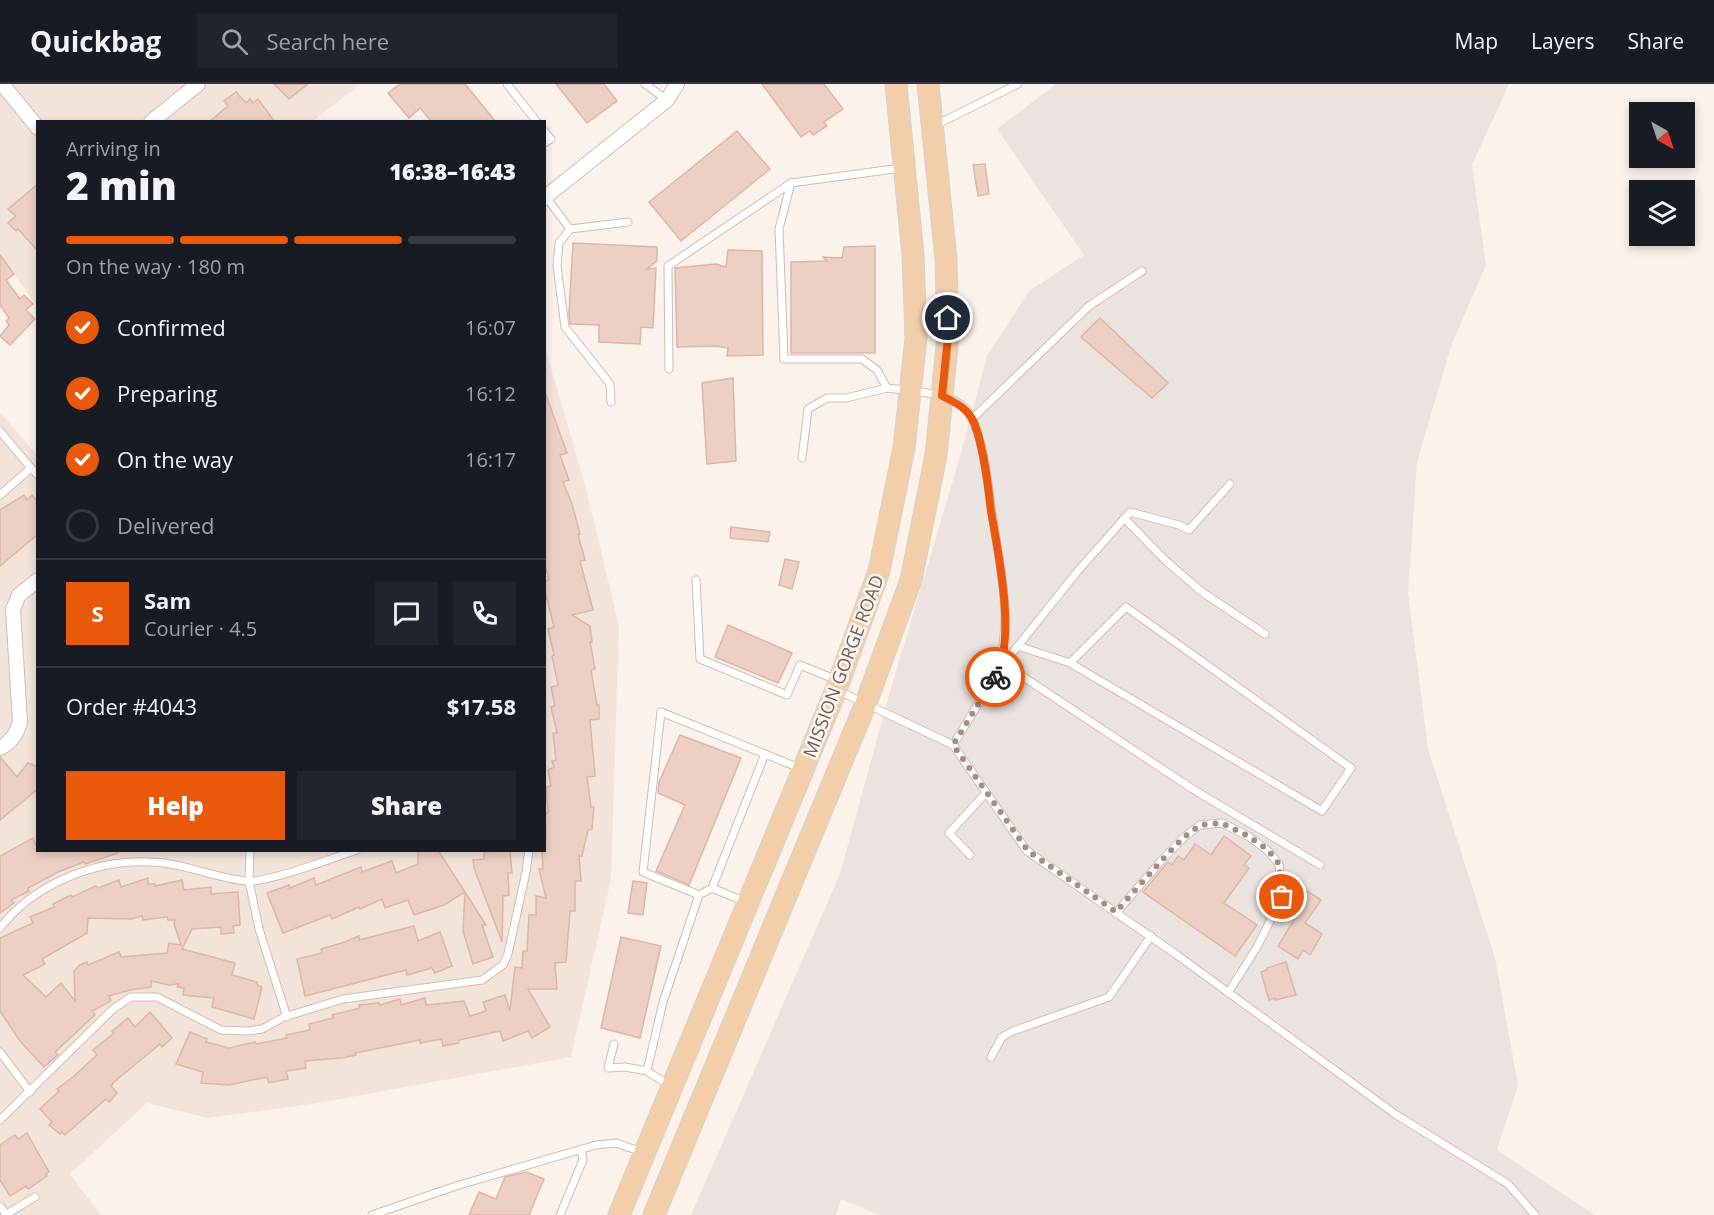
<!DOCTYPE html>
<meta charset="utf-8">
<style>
body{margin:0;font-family:"Open Sans",sans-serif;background:#20242c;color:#f1f3f6;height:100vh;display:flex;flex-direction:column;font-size:22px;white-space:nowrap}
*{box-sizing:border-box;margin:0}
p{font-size:20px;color:#9ea1a6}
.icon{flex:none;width:33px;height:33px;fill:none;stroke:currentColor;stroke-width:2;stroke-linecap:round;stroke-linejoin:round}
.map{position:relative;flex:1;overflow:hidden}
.side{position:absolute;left:36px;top:36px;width:510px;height:732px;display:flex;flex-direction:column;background:#171b24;border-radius:0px;box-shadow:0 3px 9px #0003}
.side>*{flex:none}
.needle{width:39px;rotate:141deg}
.fabs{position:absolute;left:1629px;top:18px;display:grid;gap:12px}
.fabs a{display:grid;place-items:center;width:66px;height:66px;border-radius:0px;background:#171b24;box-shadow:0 3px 9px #0003;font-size:30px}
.pin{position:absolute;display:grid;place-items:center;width:51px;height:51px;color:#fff;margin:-26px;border:3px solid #fff;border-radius:50%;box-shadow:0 2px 6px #0007}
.courier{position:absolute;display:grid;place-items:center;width:60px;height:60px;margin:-30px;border:4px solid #ea580c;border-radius:50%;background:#fff;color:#222;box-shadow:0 2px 8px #0007}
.summary em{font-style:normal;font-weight:800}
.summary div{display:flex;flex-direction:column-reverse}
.summary{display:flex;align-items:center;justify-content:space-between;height:102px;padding:0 30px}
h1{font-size:39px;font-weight:800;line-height:45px}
.bar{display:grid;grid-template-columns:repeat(4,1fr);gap:9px 6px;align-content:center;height:72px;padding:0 30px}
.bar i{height:8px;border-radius:4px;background:#363941}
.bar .current{background:#ea580c}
.bar p{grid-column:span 4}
.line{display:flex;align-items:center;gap:15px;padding:0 30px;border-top:2px solid #363941}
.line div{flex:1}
.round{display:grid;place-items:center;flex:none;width:63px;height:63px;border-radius:0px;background:#20242c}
ol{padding:0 30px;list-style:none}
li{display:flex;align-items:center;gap:18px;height:66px}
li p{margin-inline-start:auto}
li .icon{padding:6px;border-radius:50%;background:#ea580c;color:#fff;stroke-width:4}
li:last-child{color:#9ea1a6}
li i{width:33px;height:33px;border:3px solid #363941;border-radius:50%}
.action{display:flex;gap:12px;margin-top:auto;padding:12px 30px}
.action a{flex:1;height:69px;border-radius:0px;background:#ea580c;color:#fff;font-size:24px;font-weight:800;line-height:69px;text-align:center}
.action a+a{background:#20242c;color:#f1f3f6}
header{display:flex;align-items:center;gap:36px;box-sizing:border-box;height:84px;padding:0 30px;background:#171b24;border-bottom:2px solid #363941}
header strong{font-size:28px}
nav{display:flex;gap:33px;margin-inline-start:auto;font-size:21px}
.search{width:420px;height:54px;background:#20242c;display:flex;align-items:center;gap:15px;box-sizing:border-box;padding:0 21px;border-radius:0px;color:#9ea1a6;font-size:22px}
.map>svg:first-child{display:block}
</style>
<header>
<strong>Quickbag</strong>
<div class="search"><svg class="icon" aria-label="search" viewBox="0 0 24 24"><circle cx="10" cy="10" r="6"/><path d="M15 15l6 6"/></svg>Search here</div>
<nav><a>Map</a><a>Layers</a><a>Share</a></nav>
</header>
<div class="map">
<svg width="1714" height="1131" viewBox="0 0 1714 1131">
<rect width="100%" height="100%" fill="#fbf2eb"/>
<g fill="#f2e4da">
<path d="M0 0H360L313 37 38 38 37 222 0 171Z"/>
<path d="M545 263 584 398 619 541 611 795 571 973 318 1019 208 1034 147 1019 70 1090 101 1131H0V328L37 371 38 766H544Z"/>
</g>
<path fill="#ebe3e0" d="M1056 0H1509L1472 81 1486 181 1451 262 1417 378 1408 509 1428 665 1495 874 1518 1001 1497 1066 1595 1131H880L841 1115 836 1131H691L840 790 891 604 960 373 987 272 1029 207 1084 171 997 45Z"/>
<g fill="#edd0c5" stroke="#deb5a7" stroke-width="1.5" fill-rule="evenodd">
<path d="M274 0H308L289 15Z"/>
<path d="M400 0H465L496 38H432L420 24 409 34 388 9Z"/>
<path d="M556 0H604L617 17 587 39Z"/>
<path d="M762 0H824L843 25 824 38 827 42 813 51 810 47 801 53Z"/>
<path d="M236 8 246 19 250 15 253 19 258 15 275 38H209L228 22 224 17Z"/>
<path d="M737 47 770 85 681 157 649 118Z"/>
<path d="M985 80 989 110 978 112 973 81Z"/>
<path d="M38 100V167L18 145 16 147 8 139 16 132 8 125Z"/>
<path d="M573 159 657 163V177L647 185 656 184 653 244 641 243 640 260 599 258V241L570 240 569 230Z"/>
<path d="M875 162V269H791V178L827 177 823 173 842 174 844 163Z"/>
<path d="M728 166 762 167 763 271 727 272 728 264 715 262 677 263 675 184 716 180 726 183Z"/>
<path d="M0 171 14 190 6 196 20 215 24 211 33 220 26 226 35 235 10 261 0 252 9 241 6 237 9 234 0 221Z"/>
<path d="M1100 234 1168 299 1152 314 1081 253Z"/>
<path d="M733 294 736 377 707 380 702 299Z"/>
<path d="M544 311H546L567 369 560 371 569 396 563 398 572 420 580 450 578 451 585 476 580 477 593 526 572 531 590 542 592 558H590L595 585 591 586 597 621H599V635L590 636 595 692 587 693 591 723H594L592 745 588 746 582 772H579L581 797H575V827H570L566 878 555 879 557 905H528L550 943 532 954 528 947 503 957 500 947 459 956V959L443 962 442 955 420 959V956L355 969 356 971 342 974 305 977 306 984 286 987 288 995 269 999 267 993 229 1001 201 999 203 988 176 980 190 948 207 955 206 958 229 964 255 958 256 960 287 954 286 951 310 946 309 940 333 934 332 931 360 924 359 921 379 919 380 921 400 915 401 921 425 914 426 921 464 917 470 932 486 927 483 918 505 911 510 927 515 883 522 884 523 867H527L529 831H536V812L546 814 539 785H543L542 766H544V756H546L545 729H548L546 703 551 702 548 686 554 683 552 677 556 676 553 649H557L551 623 555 622 551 603 558 601 552 572 554 571 548 545 554 543 544 503V497L549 496 544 477Z"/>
<path d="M24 411 27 416 32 411 38 418V450L0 482V426Z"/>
<path d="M731 443 770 448 768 458 730 454Z"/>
<path d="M785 475 799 478 792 505 779 501Z"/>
<path d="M728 541 792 569 778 599 715 573Z"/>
<path d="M680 651 741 674 689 801 656 787 685 721 658 709 659 698Z"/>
<path d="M0 673 17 693 28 679 38 683V705L0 736Z"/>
<path d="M1224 752 1251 772 1244 781 1249 784 1224 819 1257 841 1235 872 1143 808 1168 778 1172 781 1178 772 1184 776 1195 760 1211 771Z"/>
<path d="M33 754 38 766H118V769L85 780 84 778 58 788 28 804 29 807 11 816 14 819 0 829V772Z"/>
<path d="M418 766H438L465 808 444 821 414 831 408 816 385 824 382 815 360 825 359 823 332 835 330 831 283 849 267 809 289 801 290 804 314 794 316 801 361 783 362 788 392 777 396 789 418 780Z"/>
<path d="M510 766 512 789H508L509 811 503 812 502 858 474 784 473 776 484 775V768Z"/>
<path d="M148 794V800H155V802L182 796 184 806 211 803V810L238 808 240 841 233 842 234 849 221 850V843L192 845 182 865 235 879 232 891 257 898 258 902 262 903 254 935 212 923 214 914 183 911 184 904 177 903 179 900 169 901 151 897V903L130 906 109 912 111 917 92 927 95 931 55 968 58 971 44 983 20 957 0 927V854L33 839 30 833 54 823 53 820 71 811 72 813 96 802 98 804 119 796 121 803ZM142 832 143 836 167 833 168 836H175L174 840 181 861 169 859 167 869 121 873 119 868 88 881 87 878 80 881 74 887 75 917 61 899 46 913 23 891 45 880 42 875 87 849 88 834 131 835Z"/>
<path d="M633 797 647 799 643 831 628 829Z"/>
<path d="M1307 807 1321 816 1305 839 1322 850 1310 871 1303 866 1298 875 1278 862 1302 823 1298 820Z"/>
<path d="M465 808 486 841H482L493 873 473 880 463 847Z"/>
<path d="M414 842 418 857 440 848 452 882 435 889 432 884 407 891 406 886 305 912 297 875 322 869 321 865 345 858 359 852V856Z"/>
<path d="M621 853 661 862 640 954 601 944Z"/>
<path d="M1286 878 1296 911 1275 916V914L1269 916 1261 888 1267 886V884Z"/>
<path d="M150 928 172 954 162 963 160 960 114 998 111 1002 117 1009 109 1018 106 1015 65 1051 62 1048 60 1050 49 1041 52 1038 40 1025 59 1007 57 1005 73 993 97 971 93 966 114 949 112 947 128 934 135 943Z"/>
<path d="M27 1049 49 1088 46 1090 47 1092 28 1105 26 1102 10 1112 0 1096V1061L15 1051 18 1055Z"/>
<path d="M526 1088 544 1095 529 1131H469L479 1108 496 1115 505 1093Z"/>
</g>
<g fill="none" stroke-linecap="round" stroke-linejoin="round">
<g stroke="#cebcb4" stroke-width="9">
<g id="service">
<path d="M507 0 537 38"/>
<path d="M645 0 667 16"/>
<path d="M934 42 1018 0"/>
<path d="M544 47 551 55 544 59"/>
<path d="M901 84 791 99 779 145 784 275H862L877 286 887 304C909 307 951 308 966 325 984 347 989 412 994 441 998 471 1005 502 1005 533 1005 549 1002 567 1001 583"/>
<path d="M546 113 570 145 559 159 557 182 565 243 610 300 611 318"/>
<path d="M570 145 628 138"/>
<path d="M669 285 668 182 791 99"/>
<path d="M972 335 1089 222 1142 187"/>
<path d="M0 347 31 384 0 411"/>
<path d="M802 374 808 325 827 314H846L887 304"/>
<path d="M31 384 38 391"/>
<path d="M1124 434 1166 477 1202 508 1265 550"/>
<path d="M696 496 700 575 787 611 800 581 837 596"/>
<path d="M1018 562 1070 579 1322 727 1351 684 1126 523 1070 579"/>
<path d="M1001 583 1077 488 1130 428 1179 441 1189 446 1230 400"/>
<path d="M839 607 953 661 1027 767 1177 871 1395 1030 1508 1100 1535 1131"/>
<path d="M953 661 1001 583 1013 586 1191 704 1320 781"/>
<path d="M250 766 249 797 259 845 287 933"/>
<path d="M970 771 949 749 986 709"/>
<path d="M712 804 765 670"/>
<path d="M699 811 712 804 746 818"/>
<path d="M1116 829 1161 777 1184 753 1200 741 1222 739 1248 752 1267 766 1279 780 1282 813 1257 863 1228 909"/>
<path d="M0 844C34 800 94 776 149 778 181 778 215 794 247 797 271 798 332 774 357 766"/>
<path d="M614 960 608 984 625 983 647 987"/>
<path d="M0 968 30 1008"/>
<path d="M991 973 1002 953 1013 947 1109 913 1151 852"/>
<path d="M670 1002 647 987 663 918 699 811 643 788 661 628 802 685"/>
<path d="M0 1036 113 925 131 913H157L221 946 248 947 262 945 284 933 343 915 482 896 503 881 508 870 526 788 529 766"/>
<path d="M0 1122 6 1130"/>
<path d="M5 1131 35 1113"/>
<path d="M372 1131 456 1102 596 1061 616 1059 642 1068"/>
<path d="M560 1131 583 1076 581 1066"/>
</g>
</g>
<g stroke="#cebcb4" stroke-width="16">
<g id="minor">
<path d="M2 0 38 44"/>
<path d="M151 38 198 0"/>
<path d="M544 114 667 16 677 0"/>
<path d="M0 664C10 659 17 650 20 638L13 525 19 511 38 496"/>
</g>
</g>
<g stroke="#d8d0ce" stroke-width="23">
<g id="primary">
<path d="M619 1131 836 606 879 487 904 364 916 254 913 171 896 0"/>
<path d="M654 1131 866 619 911 496 936 371 948 253 946 175 928 0"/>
</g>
</g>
<use href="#service" stroke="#fff" stroke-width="7"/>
<use href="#minor" stroke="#fff" stroke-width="14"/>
<use href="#primary" stroke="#f2ceab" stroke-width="21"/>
</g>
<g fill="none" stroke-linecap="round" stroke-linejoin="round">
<path stroke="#a38e86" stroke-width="6" stroke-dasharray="0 10.8" d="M995 593 953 661 1028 767 1116 828 1161 777 1184 753 1200 741 1222 739 1248 752 1268 766 1279 780 1282 813"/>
<path stroke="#ea580c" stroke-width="8" d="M948 234V253L942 312C957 319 969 325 975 341 984 366 988 400 991 427 998 468 1017 557 995 593"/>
</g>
<g text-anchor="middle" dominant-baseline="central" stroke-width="5" stroke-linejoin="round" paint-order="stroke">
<g font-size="18" fill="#745850" stroke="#fdf7f1">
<text transform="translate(843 582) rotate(-69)">MISSION GORGE ROAD</text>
</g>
</g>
</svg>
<div class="fabs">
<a><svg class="needle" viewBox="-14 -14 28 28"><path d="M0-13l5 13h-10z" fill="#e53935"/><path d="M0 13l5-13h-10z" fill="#9ea1a6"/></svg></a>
<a><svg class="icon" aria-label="layers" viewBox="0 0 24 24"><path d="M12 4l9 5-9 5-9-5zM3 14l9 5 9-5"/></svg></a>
</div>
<div class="pin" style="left:1282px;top:813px;background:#ea580c"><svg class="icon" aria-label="bag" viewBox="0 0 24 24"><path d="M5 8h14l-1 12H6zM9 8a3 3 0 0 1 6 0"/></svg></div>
<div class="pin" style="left:948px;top:234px;background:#1f2937"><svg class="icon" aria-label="home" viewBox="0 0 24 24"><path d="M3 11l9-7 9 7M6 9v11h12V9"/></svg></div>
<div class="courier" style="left:995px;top:593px"><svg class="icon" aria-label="bike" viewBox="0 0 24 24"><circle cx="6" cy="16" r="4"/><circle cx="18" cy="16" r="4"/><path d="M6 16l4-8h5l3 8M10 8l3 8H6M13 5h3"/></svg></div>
<section class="side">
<div class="summary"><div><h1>2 min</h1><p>Arriving in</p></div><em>16:38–16:43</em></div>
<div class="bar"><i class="current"></i><i class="current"></i><i class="current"></i><i></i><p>On the way · 180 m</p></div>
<ol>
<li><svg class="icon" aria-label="check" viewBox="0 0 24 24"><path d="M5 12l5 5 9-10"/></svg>Confirmed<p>16:07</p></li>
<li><svg class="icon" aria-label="check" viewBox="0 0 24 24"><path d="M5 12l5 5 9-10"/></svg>Preparing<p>16:12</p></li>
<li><svg class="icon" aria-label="check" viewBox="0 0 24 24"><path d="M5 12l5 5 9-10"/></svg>On the way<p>16:17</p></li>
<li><i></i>Delivered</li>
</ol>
<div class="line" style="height:108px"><b class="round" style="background:#ea580c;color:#fff">S</b><div><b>Sam</b><p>Courier · 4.5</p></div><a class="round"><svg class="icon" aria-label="chat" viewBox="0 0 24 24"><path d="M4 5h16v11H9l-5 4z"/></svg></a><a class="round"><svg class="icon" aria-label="phone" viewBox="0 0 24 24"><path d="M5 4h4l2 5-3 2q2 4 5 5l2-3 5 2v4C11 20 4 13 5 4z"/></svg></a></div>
<div class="line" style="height:78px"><div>Order #4043</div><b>$17.58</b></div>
<div class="action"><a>Help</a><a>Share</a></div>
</section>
</div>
